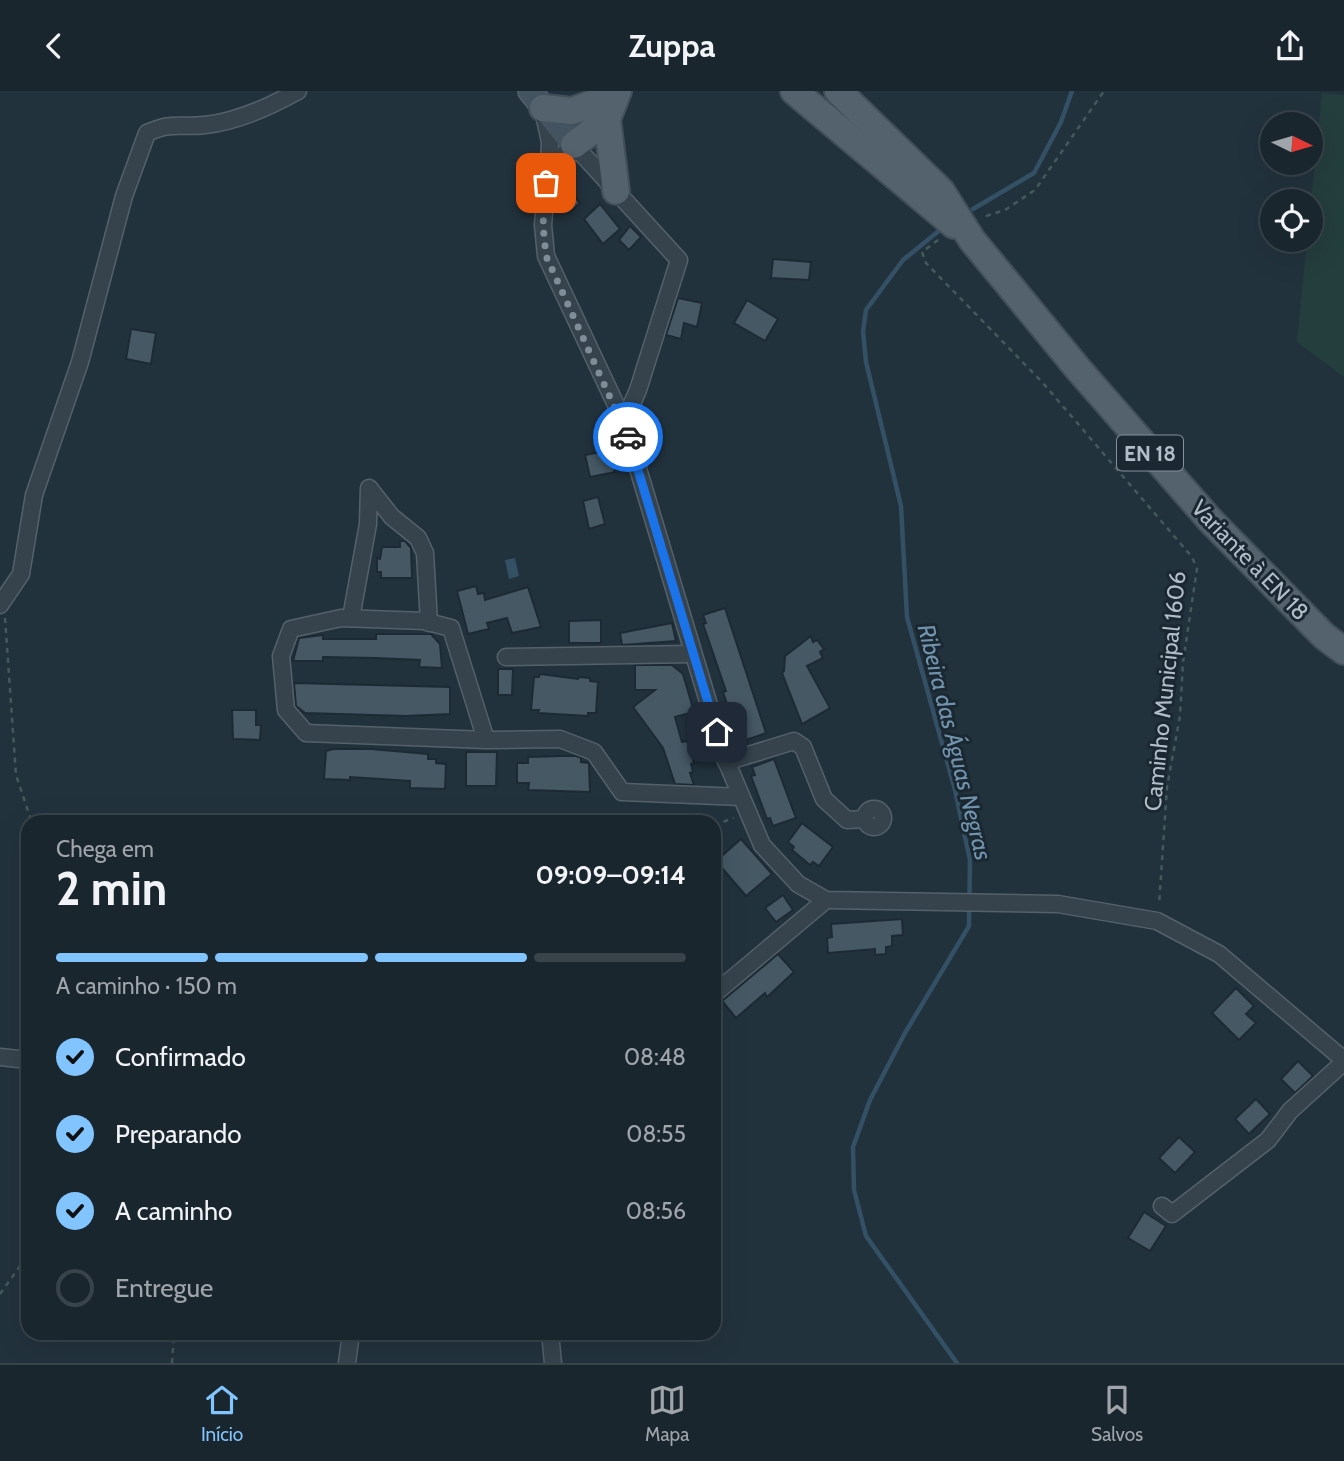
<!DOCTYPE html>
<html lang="pt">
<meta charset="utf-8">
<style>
body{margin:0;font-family:Cabin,sans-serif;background:#27323a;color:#f1f3f6;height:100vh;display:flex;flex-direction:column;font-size:26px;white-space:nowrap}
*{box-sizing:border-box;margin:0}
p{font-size:23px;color:#9fa5aa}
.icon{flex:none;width:38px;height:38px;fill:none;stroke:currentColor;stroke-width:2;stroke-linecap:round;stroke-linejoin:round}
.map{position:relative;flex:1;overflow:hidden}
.sheet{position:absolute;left:21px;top:724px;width:700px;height:525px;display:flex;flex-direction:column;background:#1a262e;border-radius:21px;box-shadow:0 7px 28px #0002,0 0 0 2px #38434a}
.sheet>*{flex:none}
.needle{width:46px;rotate:95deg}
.controls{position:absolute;left:1260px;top:21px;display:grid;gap:14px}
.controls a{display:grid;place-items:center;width:63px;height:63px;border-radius:50%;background:#1a262e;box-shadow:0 7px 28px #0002,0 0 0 2px #38434a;font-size:35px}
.pin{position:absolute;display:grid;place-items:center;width:60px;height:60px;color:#fff;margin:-30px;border-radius:14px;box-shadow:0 4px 10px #0006}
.courier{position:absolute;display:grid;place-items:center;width:70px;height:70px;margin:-35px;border:5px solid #1a73e8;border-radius:50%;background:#fff;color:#222;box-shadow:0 2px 9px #0007}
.headline em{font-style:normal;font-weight:700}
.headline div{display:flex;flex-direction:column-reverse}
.headline{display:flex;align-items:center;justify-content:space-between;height:119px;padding:0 35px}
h1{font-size:46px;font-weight:700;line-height:52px}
.bar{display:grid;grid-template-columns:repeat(4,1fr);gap:10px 7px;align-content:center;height:84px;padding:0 35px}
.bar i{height:9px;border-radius:5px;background:#38434a}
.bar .selected{background:#82c4fd}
.bar p{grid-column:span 4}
ol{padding:0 35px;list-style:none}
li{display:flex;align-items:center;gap:21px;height:77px}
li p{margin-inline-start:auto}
li .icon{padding:7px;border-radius:50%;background:#82c4fd;color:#111;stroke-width:4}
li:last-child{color:#9fa5aa}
li i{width:38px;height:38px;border:4px solid #38434a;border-radius:50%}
header{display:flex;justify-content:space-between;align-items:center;height:91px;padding:0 35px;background:#1a262e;font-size:32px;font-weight:700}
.menu{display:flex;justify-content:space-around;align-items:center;height:98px;border-top:2px solid #38434a;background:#1a262e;font-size:19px;color:#9fa5aa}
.menu a{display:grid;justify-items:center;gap:4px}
.menu .selected{color:#82c4fd}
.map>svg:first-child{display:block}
</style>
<header><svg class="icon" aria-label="back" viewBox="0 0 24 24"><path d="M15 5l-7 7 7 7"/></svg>Zuppa<svg class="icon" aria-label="share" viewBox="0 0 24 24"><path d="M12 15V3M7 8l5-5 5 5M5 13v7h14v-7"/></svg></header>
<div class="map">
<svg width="1344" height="1272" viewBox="0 0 1344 1272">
<rect width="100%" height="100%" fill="#22323d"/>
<path fill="#243e3d" d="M1322 2 1344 4V286L1297 251 1307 149H1311V110Z"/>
<path fill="#345065" d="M515 467 519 485 509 488 505 469Z"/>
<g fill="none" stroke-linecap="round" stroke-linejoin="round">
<g stroke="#345065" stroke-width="4.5">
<path d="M973 118 1034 82 1061 31 1072 0"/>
<path d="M940 139 903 169 866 219 863 240 866 271 901 415 907 526 955 699 970 769 969 835 905 942 870 1009 853 1056 854 1099 866 1145 957 1272"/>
</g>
</g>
<g fill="#455864" stroke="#1d2a34" stroke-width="2">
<path d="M568 98 580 112 571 120 559 106Z"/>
<path d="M600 113 620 138 603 153 584 128Z"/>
<path d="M630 135 641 146 629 159 619 149Z"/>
<path d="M773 168 811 171 809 189 771 187Z"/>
<path d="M678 207 702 212 697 236 684 232 681 248 666 244Z"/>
<path d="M747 209 778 228 765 250 734 232Z"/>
<path d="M131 238 156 242 151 273 126 268Z"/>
<path d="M610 359 615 381 590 386 585 364Z"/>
<path d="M598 406 605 433 589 438 583 410Z"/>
<path d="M400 450H405L411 457 412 487H381V481H377V467L380 468 382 456H400Z"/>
<path d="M476 495 478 503 484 502 485 509 528 496 541 536 512 542 507 527 487 532 489 538 468 543 457 500Z"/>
<path d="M725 517 766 642 743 650 740 642 737 643 723 601 726 600 703 533 706 532 703 524Z"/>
<path d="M601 529V552H569V530Z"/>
<path d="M672 532 676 550 622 554 620 542Z"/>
<path d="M376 543H431L440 553 442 577 419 576 420 569 376 567 323 566V570H293L299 547 323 544V548H376Z"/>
<path d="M811 545 813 551 817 549 824 558 820 561 823 567 807 575 830 617 802 633 782 582 784 580 785 565Z"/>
<path d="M635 574H672L683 583 694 621 675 626 682 651 687 650 694 672 691 673 693 681 690 682 694 694 675 693 663 657 633 616 655 599H635Z"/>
<path d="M498 578H513L512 604H498Z"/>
<path d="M540 583 578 588 579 586 590 587V590L598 591 596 622H588V625L538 622 539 619H531L534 586H539Z"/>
<path d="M294 592 450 596V623L406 625 305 622 296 615Z"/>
<path d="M232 619H256V634H261L260 649 233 648Z"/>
<path d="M333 658H371L428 663V668H436V672L446 673 445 698 410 697V690L350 686V689L324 688 326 660Z"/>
<path d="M466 661H497L496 695H466Z"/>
<path d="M561 665H576L581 667V671L589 672 590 701 528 699 529 692H517V672H528V666Z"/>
<path d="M774 668 796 727 773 735 770 727 767 728 751 685 755 684 752 676Z"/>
<path d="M802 732 833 756 819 775 813 771 810 774 792 759 794 756 788 751Z"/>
<path d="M741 748 772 783 746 805 716 770Z"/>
<path d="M783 804 793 819 776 831 765 817Z"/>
<path d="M902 828 903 844 892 845V855L886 856V863L875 864V858L828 862 827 847 832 846 831 833Z"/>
<path d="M778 863 794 881 767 906 765 902 736 927 722 910Z"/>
<path d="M1236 897 1254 915 1246 923 1256 932 1239 949 1212 922Z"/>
<path d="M1298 970 1313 985 1295 1002 1281 988Z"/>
<path d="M1256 1008 1270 1023 1249 1043 1235 1028Z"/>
<path d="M1179 1046 1195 1061 1175 1082 1159 1067Z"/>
<path d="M1144 1121 1166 1135 1150 1160 1128 1147Z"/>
</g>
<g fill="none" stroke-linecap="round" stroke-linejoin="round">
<g stroke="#54616b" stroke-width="19">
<g id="street">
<path d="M543 19 550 51 549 76"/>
<path d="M574 54 548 77 543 134 546 165 624 331 725 667 762 754 798 793 826 809 1058 813 1157 830 1219 863 1344 969"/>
<path d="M574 54 679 169 638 299 624 331"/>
<path d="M545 105 570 61"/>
<path d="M0 514 21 483 34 404 80 271 124 105 147 42C173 30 180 37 205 34 236 31 271 15 298 0"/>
<path d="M351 527 368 433 369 397 392 426 418 447 425 462 429 532"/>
<path d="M506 566 693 563"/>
<path d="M486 649 451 537 424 530 341 527 291 538 281 565 286 619 306 642 486 649 560 648 594 661 622 701 741 706"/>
<path d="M726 671 794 650 803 656 824 708 847 729 865 728"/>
<circle cx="874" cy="727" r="9"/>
<path d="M714 903 826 809"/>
<path d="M0 966 28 969"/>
<path d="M1162 1115 1172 1123 1268 1049 1290 1020 1344 971"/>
<path d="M550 1242 553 1272"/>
<path d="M347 1272 351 1242"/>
</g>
</g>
<g stroke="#54616b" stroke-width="26">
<path id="secondary" d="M530 0 574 54"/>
</g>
<g stroke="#424f59" stroke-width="30">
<g id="primary">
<path d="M794 0 954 134"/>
<path d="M838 0 941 100 972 149 1079 279 1210 429 1324 545 1344 560"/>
<path d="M543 17 572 20 597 11"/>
<path d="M607 28 616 100"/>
<path d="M574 54 607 28 618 0"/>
</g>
</g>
<g stroke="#425a59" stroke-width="2.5" stroke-dasharray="5 5" stroke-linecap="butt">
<path d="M986 125 1005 119 1035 99 1104 0"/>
<path d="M938 149 922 161 926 172 1043 292 1192 466 1197 478 1183 571 1180 625 1167 696 1159 814"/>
<path d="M5 527 16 684 32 732"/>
<path d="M714 734 734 727"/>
<path d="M0 1203 28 1164"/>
<path d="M172 1272 174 1242"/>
</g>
<use href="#street" stroke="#36434d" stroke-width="16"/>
<use href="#secondary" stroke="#435360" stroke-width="23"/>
<use href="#primary" stroke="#53626d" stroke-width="26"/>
</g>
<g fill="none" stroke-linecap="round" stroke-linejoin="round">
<path stroke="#7f8d98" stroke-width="7" stroke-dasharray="0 12.6" d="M546 92 543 134 546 165 628 346"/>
<path stroke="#1a73e8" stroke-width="9" d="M628 346 717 641"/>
</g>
<g text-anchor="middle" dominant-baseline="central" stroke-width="6" stroke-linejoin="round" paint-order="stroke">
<rect fill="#1b2832" stroke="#84919c" stroke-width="2" x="1117" y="344.5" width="66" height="35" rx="5"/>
<g font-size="21" font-weight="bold" fill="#b1bec9">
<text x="1150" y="362">EN 18</text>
</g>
<g font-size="23" fill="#b1bec9" stroke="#1b2832">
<text transform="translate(1250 469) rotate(46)">Variante à EN 18</text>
<text transform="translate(1165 600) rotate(-84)">Caminho Municipal 1606</text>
</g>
<g font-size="24" font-style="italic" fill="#7094ae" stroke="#1b2832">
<text transform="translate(955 651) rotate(76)">Ribeira das Águas Negras</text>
</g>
</g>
</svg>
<div class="controls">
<a><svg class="needle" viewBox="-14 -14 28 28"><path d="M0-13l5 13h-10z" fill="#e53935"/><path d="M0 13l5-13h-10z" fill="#9fa5aa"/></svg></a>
<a><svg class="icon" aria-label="locate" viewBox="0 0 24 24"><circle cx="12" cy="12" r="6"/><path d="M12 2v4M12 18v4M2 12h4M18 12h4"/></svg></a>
</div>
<div class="pin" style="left:546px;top:92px;background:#ea580c"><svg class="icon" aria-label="bag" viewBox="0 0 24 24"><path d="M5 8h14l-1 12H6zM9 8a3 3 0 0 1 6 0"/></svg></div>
<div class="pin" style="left:717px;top:641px;background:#1f2937"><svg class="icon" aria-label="home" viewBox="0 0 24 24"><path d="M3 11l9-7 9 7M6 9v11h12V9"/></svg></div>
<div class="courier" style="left:628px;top:346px"><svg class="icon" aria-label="car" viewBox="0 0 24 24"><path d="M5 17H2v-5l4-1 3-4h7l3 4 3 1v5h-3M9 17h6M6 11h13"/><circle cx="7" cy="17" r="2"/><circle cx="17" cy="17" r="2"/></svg></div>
<section class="sheet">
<div class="headline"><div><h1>2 min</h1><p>Chega em</p></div><em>09:09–09:14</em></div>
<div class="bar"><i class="selected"></i><i class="selected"></i><i class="selected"></i><i></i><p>A caminho · 150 m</p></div>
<ol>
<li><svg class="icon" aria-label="check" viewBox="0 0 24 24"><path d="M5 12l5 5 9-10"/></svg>Confirmado<p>08:48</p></li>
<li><svg class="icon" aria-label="check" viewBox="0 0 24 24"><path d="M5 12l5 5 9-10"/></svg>Preparando<p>08:55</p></li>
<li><svg class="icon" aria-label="check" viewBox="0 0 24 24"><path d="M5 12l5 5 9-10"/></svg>A caminho<p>08:56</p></li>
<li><i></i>Entregue</li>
</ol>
</section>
</div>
<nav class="menu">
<a class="selected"><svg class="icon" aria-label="home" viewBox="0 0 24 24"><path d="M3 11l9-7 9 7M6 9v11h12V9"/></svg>Início</a>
<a><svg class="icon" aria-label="map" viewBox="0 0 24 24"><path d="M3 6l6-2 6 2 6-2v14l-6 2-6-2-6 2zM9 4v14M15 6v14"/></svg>Mapa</a>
<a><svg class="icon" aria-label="saved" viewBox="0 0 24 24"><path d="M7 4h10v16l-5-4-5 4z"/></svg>Salvos</a>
</nav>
